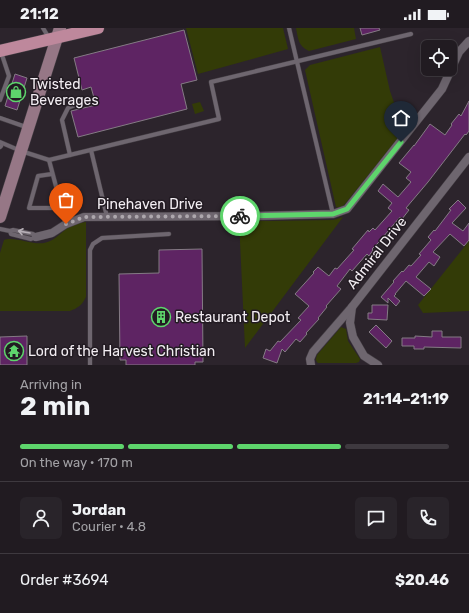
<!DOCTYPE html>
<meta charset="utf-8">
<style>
body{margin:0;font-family:Rubik,sans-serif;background:#29242a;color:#f1f3f6;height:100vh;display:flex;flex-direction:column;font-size:15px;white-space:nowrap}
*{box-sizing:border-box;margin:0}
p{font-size:13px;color:#a2a1a5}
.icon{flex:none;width:22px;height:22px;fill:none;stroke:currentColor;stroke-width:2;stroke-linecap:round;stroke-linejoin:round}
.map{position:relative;height:337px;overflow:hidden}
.drawer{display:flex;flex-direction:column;background:#211b21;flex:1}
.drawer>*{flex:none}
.fabs{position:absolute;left:421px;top:12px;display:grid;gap:8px}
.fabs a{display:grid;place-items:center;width:36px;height:36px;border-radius:6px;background:#211b21;box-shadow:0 4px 16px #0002,0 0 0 1px #3e393f;font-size:20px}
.pin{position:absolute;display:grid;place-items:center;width:34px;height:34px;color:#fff;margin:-41px -17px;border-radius:50% 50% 50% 0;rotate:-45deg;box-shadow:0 0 4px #0007}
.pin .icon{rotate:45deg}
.courier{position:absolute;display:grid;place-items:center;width:40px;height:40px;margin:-20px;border:3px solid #5ed56c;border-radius:50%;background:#fff;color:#222;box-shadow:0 1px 5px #0007}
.headline em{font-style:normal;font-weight:700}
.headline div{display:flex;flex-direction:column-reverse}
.headline{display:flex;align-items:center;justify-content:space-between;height:68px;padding:0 20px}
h1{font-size:26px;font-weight:700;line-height:30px}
.bar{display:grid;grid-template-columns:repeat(4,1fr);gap:6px 4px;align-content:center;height:48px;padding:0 20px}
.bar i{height:5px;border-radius:3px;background:#3e393f}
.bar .active{background:#5ed56c}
.bar p{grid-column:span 4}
.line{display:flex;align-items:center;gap:10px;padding:0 20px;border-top:1px solid #3e393f}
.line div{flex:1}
.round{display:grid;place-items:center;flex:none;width:42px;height:42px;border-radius:6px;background:#29242a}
.status{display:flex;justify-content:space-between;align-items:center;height:28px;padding:0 20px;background:#211b21;direction:ltr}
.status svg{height:11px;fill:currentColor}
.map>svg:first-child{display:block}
</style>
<div class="status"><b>21:12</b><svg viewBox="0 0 49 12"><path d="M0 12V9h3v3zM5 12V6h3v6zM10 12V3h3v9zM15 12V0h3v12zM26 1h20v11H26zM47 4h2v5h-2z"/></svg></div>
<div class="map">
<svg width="469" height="337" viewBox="0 0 469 337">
<rect width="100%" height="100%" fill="#2c242c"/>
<g fill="#333b07">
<path d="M186 0H283L288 21 198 46Z"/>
<path d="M296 0H354L356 11 309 23C298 18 298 10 296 0Z"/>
<path d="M380 19 390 63 398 86 400 89 404 90 405 95 403 96H397L396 104 402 105 344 177C341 179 339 180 336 179L305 42 310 37Z"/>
<path d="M200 74 204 83 195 86 192 76Z"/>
<path d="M343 189 245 320 239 192 269 193 333 192Z"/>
<path d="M86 194V269C82 277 78 280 70 283H0V225L4 212C13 208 33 217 44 215 56 213 63 201 73 197 77 195 82 195 86 194Z"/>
<path d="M469 213V283L423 285 418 277Z"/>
<path d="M341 299 346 301 348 313 360 331 359 334 356 335H318C315 332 316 331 317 327Z"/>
</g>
<g fill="#5e2463" stroke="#847b84">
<path d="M360 0H379L380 2 362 7Z"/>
<path d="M184 2 197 52 181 56 187 81 78 109 71 83 96 77 91 59 82 62 74 30Z"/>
<path d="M15 46 27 50 17 82 5 78Z"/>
<path d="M469 73V103L466 107 465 106 428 154 406 180 409 182 402 191 400 189 383 209V210L372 221 373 222 369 228 367 226 352 243 350 241 337 258 341 261 326 278 327 279 318 290 319 291 306 305 307 306 300 314 296 311 285 324 282 321 277 335 263 330 266 321 270 323 278 313 280 314 301 292 298 290 309 278 295 266 314 245 313 244 318 239 329 248 335 240 337 241 354 222 352 221 368 202 369 204 373 200 375 202 392 183 388 180 392 175 378 163 383 156 398 169 411 154 406 150 411 144 399 135 414 117V118L430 96 445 107 452 97 451 96 459 86 461 88Z"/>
<path d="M458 172 466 180 452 195 463 203 469 195V212L464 218 450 206 433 224 440 229 434 238 429 234 416 249 431 261 424 268 406 253 395 266H396L394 268 400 273 396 278 388 270V275L381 269 394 254 393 253 402 243 403 244 409 237 411 238 421 227 419 226 431 212 428 209 434 202 435 203 451 182 449 181Z"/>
<path d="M202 221 203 334H195V337H126V332H120L119 246 159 245V222Z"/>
<path d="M372 277H388L387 292 368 291V285H372Z"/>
<path d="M376 297 392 313 386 320 369 304Z"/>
<path d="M432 303H442V309H461V320L424 319V321H414V318H402V310H415V308L432 309Z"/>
<path d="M27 308V337H0V309Z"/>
</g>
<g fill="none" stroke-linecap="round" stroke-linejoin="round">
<g stroke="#453f45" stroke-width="5">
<g id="lane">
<path d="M43 0 49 10"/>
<path d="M289 0 333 186"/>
<path d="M0 72 9 48 1 24"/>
<path d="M0 90 26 99"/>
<path d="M0 114 21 123 49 132 219 91 211 54 411 6"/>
<path d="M0 119 1 118"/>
<path d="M91 122 107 189"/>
<path d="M70 127 62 92 68 80 80 75"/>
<path d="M49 132 66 196"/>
<path d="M52 146 38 148 29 180H61"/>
<path d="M0 201 10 203 13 202 33 206 36 209 31 211 11 206 10 203"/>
<path d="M90 337V222L93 216 102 210 169 206"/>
</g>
</g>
<g stroke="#453f45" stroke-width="9">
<g id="street">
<path d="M36 209 52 205 66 196 84 189 256 188 333 186 347 181 442 61 459 24 469 13"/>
<path d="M352 279 350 295 353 309 364 328 378 337"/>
<path d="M311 337 310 331 313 324 352 279 469 129"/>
</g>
</g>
<g stroke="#453f45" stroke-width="13">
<path id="secondary" d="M0 189 60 0"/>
</g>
<g stroke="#453f45" stroke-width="13">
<path id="primary" d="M0 23 98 0"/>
</g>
<use href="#lane" stroke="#6e666f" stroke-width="4"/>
<use href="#street" stroke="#6e666f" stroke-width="8"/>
<use href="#secondary" stroke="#967786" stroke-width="12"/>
<use href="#primary" stroke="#be889c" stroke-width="12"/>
</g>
<defs><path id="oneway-shaft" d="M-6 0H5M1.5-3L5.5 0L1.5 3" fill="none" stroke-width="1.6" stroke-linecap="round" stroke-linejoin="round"/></defs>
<use stroke="#b7b0b7" href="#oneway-shaft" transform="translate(24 204) rotate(-170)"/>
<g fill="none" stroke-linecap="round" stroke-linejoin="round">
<path stroke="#ada7ad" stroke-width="4" stroke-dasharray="0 7.2" d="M66 196 84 189 240 188"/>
<path stroke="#5ed56c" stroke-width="5" d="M240 188 333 186 347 181 401 114"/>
</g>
<defs>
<g id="shop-ring" transform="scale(1)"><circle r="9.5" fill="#221b22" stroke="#5ed56c" stroke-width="1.5"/><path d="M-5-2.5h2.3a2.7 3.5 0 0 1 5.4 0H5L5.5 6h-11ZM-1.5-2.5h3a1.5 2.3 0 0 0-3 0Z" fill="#5ed56c"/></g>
<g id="building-ring" transform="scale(1)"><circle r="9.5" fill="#221b22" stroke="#5ed56c" stroke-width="1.5"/><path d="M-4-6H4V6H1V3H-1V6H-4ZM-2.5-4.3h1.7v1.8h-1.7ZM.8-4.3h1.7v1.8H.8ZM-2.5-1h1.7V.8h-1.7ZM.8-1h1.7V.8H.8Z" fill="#5ed56c"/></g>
<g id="temple-ring" transform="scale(1)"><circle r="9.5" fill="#221b22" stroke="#5ed56c" stroke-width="1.5"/><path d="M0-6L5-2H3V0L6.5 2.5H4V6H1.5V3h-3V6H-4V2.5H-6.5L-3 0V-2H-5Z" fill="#5ed56c"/></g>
</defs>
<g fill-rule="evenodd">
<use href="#shop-ring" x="16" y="64"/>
<use href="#building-ring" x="161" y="289"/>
<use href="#temple-ring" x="14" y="323"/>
</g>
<g text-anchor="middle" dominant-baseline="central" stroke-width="3" stroke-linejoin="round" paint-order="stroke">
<g font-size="14" fill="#f2edf2" stroke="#221b22" text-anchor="start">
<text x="30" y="56">Twisted<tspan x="30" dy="16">Beverages</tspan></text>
<text x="175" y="289">Restaurant Depot</text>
<text x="28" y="323">Lord of the Harvest Christian</text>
</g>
<g font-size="14" fill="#f2edf2" stroke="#221b22">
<text x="150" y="176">Pinehaven Drive</text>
<text transform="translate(377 225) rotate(-52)">Admiral Drive</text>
</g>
</g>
</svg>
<div class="fabs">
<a><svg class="icon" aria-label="locate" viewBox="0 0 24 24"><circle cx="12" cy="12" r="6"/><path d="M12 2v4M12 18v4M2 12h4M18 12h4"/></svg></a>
</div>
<div class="pin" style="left:66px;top:196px;background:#ea580c"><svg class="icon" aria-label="bag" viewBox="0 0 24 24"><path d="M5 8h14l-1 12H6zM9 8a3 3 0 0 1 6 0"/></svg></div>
<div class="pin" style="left:401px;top:114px;background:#1f2937"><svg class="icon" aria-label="home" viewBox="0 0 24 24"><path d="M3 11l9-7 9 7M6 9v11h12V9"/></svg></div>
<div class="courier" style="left:240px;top:188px"><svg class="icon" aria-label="bike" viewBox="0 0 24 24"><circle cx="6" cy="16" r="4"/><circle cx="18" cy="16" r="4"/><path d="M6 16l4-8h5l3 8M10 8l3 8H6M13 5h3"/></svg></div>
</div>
<section class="drawer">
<div class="headline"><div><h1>2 min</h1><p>Arriving in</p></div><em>21:14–21:19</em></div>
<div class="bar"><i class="active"></i><i class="active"></i><i class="active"></i><i></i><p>On the way · 170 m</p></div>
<div class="line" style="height:72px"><a class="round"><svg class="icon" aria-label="person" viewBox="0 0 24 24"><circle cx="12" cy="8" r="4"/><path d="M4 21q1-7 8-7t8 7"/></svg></a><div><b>Jordan</b><p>Courier · 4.8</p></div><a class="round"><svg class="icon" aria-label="chat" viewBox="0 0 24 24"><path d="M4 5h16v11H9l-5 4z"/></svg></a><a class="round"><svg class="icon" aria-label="phone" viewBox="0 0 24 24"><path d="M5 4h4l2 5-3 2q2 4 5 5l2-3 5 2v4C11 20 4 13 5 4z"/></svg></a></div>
<div class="line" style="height:52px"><div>Order #3694</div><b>$20.46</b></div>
</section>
